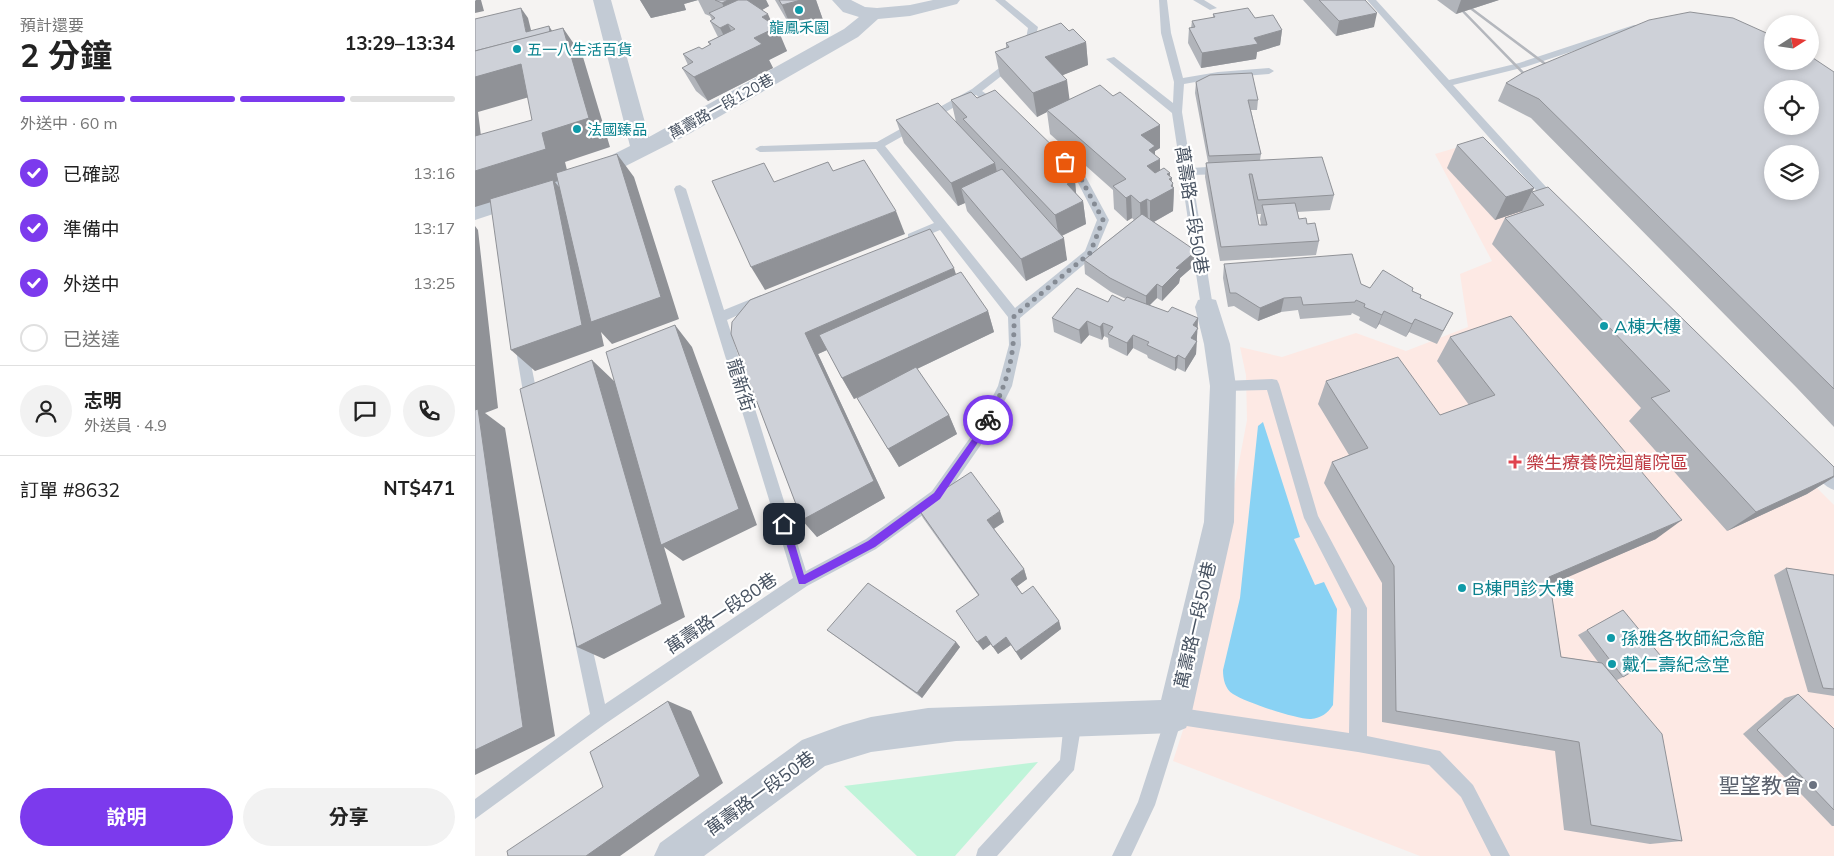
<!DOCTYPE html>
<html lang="zh-TW">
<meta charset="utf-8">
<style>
body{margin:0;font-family:Mulish,"Noto Sans TC",sans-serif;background:#f2f2f2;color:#222;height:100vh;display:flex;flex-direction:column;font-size:19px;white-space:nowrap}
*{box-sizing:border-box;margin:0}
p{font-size:16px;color:#767676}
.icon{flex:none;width:28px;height:28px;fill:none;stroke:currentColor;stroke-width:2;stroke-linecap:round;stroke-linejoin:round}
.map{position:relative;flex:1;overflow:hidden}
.sheet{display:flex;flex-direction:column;background:#fff;width:475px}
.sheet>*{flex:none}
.needle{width:32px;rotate:78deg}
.fabs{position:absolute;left:1289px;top:15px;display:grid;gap:10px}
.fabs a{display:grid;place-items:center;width:55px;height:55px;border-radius:50%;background:#fff;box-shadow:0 2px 8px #0003;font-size:25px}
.pin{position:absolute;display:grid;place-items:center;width:42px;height:42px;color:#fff;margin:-21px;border-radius:10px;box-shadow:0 2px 8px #0006}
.courier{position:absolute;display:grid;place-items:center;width:50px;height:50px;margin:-25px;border:4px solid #7c3aed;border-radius:50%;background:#fff;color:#222;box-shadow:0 1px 6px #0007}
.headline em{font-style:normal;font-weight:700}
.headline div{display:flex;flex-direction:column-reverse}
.headline{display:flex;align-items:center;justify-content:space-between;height:85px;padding:0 20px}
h1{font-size:32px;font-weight:700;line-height:38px}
.bar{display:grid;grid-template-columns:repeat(4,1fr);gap:8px 5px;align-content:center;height:60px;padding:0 20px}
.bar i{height:6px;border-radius:4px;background:#e0e0e0}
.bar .on{background:#7c3aed}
.bar p{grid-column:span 4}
.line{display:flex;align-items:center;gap:12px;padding:0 20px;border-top:1px solid #e0e0e0}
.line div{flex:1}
.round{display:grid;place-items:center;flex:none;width:52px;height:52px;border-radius:26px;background:#f2f2f2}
ol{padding:0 20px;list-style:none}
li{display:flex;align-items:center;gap:15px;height:55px}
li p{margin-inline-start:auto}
li .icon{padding:5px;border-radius:50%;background:#7c3aed;color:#fff;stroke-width:4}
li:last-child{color:#767676}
li i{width:28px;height:28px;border:2px solid #e0e0e0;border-radius:50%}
.cta{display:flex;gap:10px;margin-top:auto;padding:10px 20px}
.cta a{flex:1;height:58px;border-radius:30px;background:#7c3aed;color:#fff;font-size:20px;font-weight:700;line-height:58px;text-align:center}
.cta a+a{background:#f2f2f2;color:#222}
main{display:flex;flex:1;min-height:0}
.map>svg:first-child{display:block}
</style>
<main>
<section class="sheet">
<div class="headline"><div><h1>2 分鐘</h1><p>預計還要</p></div><em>13:29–13:34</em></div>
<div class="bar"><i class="on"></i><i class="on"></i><i class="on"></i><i></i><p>外送中 · 60 m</p></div>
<ol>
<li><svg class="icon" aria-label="check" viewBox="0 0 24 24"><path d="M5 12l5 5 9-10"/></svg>已確認<p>13:16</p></li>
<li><svg class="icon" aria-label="check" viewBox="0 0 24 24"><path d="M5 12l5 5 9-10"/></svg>準備中<p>13:17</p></li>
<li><svg class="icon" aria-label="check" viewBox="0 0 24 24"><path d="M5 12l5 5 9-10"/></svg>外送中<p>13:25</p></li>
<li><i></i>已送達</li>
</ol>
<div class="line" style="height:90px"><a class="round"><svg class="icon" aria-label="person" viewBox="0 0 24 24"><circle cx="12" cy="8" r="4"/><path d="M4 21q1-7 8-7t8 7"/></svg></a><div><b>志明</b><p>外送員 · 4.9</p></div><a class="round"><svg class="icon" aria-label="chat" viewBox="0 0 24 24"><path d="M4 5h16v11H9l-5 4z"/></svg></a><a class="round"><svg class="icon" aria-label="phone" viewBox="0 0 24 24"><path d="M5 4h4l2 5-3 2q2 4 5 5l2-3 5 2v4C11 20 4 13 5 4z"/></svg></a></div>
<div class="line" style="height:65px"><div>訂單 #8632</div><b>NT$471</b></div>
<div class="cta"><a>說明</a><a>分享</a></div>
</section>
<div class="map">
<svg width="1359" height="856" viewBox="0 0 1359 856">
<rect width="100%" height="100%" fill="#f5f3f2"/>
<path fill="#fde9e4" d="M997 143 1359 505V856H945L698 761 721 690 772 420 771 375 765 347 807 357 881 333 931 351 993 327 985 274 1017 261 960 154Z"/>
<path fill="#bff4d9" d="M563 762 480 856H442L369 786Z"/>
<path fill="#89d2f4" d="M788 422 825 537 819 539 840 585 849 582 862 609 858 705C853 713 846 718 836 719 823 720 770 702 758 694 750 689 748 679 748 670L765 598 783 426Z"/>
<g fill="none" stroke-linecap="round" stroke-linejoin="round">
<g fill="#c3cbd5" fill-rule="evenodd">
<path d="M520 0H530L563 27 557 52 507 91 526 104V108H518L501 95 410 146 540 308 610 251 622 220 599 175 576 155V151H584L607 170 634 220 619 256 545 318 546 345 537 386 512 436 467 501 401 549 332 586 130 724 0 819V799L115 714 98 633 100 627 106 625 112 627 114 633 130 704 318 578 199 189 201 186 205 185 211 189 249 310 286 295 292 300 290 303 252 320 331 571 391 539 457 491 502 428 523 386 534 345 533 317 465 230 441 240H433V234L459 223 401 149 285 152 280 149 285 146 402 142 497 89 549 49 553 28Z"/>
<path d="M684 0H692L696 33 708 78 743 72 794 68 799 71 794 74 743 78 709 84 707 112 716 168 749 166 754 170 749 174 717 175 738 307 732 312 726 307 697 113 631 59 639 57 698 103 699 82 686 33Z"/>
<path d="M718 0H729L742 8 735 10Z"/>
<path d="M892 0H901L974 80 1044 63 1159 25H1165V29L1050 67 978 85 1082 199V205H1074Z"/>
<path d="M46 339 52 344 64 404 62 408H52L50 404 40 344Z"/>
<path d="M797 379 802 380 804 384 843 516 892 608V736L965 751 998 785 1035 856H1016L986 797 954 765 883 752 705 725 680 805 656 856H637L663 802 693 710 699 707 874 733 876 609 829 518 792 390 748 391 743 390 741 386 743 382 748 381Z"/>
<path d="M1342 461 1347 463 1359 474V490C1350 487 1339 476 1335 467L1337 463Z"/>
<path d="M598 712 604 715 607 721 599 770 522 856H501L503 849 585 760 589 721 592 715Z"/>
</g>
<g fill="#c3cbd5" fill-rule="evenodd">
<path d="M118 0H136L174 137 369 29 384 17 368 12 357 0H376L390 7 402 8 435 5 458 0H485L482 4 435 16 403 19 383 37 214 134 127 178 0 220V204L111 168 155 146Z"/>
<path d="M732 298 741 300 755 344 761 386 759 522 716 716 711 728 699 733 481 741 396 752 350 766 229 856H179L185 843 327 740 368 725 396 717 453 708 686 700 729 522 735 386 729 344 720 307 723 300Z"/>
</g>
<g stroke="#b4b7bd" stroke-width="2.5">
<path d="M977 0 1057 82"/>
<path d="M986 1 1081 72"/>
</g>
</g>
<g fill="#b1b4ba" fill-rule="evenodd">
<path d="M165 0H291L294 6 287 10 297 23 312 51 294 60 298 68 233 101 221 91 207 68 213 65 208 54 227 49 235 45 233 42 243 37 235 21 237 20 235 16 230 14 223 0 209 4 211 10 176 18Z"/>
<path d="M300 0H341L348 20 317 29Z"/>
<path d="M828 0H890L899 27 861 36Z"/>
<path d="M962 0H1024L981 14Z"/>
<path d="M738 14 780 18 807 30 805 45 782 52 781 59 726 68 713 43 714 28H716L717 21 738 18Z"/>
<path d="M594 31 611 42 613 65 588 75 594 100 638 96 685 125V148L680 151V155L685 170 695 173V177L697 178 696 182 699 188 698 211 679 222 720 265 705 278 704 283 687 301 682 298 674 305 693 312 723 318 721 354 710 372 702 368 700 371 673 358 672 355 658 348 652 356 634 347 633 338 629 336 627 340 614 335 606 344 579 332 577 318 633 302 649 301 651 299 636 292 610 274 609 260 659 220 657 218 652 221 639 209 638 190 575 134 572 112 562 117 525 76 520 52 531 48V43Z"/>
<path d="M1359 72V427L1322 388 1056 118 1023 101 1031 83Z"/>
<path d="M721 82 783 100 782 110H776L786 154 785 160 859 195 855 210 822 212 824 219 832 224 844 241 841 255 745 261 730 177 731 163 733 162 720 93ZM782 214H786L785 219 786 225H784Z"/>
<path d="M502 98 600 181 601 194 608 201 611 224 587 236 592 260 551 281 492 211 490 203 483 206 429 143 421 120 481 122 476 100Z"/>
<path d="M982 145 1059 188 1047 211 1020 220 972 168Z"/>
<path d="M1057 192 1359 467V477L1332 494 1252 531 1154 421 1166 408 1017 244 1030 218 1046 212Z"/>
<path d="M749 264 886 284 895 288 937 291 946 295 945 298 978 313 962 344 934 332 931 337 904 324 901 329 884 320 885 317 877 313 876 315 825 319 823 310 806 312 783 321 759 306 753 307 748 278Z"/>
<path d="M481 274 513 311 519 332 442 369 474 415 482 434 424 467 382 398 401 388 379 399 367 378 352 350 343 354 410 498 342 537 327 520 256 334Z"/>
<path d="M975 337 1181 539 1075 584 1086 657 1123 662 1103 635 1112 630 1148 677 1142 680 1207 841 1175 844 1089 830 1080 751 907 722V583L849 483 857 462 874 455 843 404 851 381 965 415 994 405 962 361Z"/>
<path d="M442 507 529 522 519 529 549 569 552 579 542 586 547 594 584 621 586 629 546 660 536 645 523 654 516 644 508 650 503 595 448 518Z"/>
<path d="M1311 568 1359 575V696L1333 692 1299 575Z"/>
<path d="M352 630 481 642 485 647 447 698Z"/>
<path d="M1323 694 1359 729V826H1357L1268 734 1310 698Z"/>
</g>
<g fill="#909297">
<path d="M1 0H6L9 11 0 13V1Z"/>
<path d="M165 0H223L209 4 211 10 176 18Z"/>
<path d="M253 0H291L294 6 258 27 247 3Z"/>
<path d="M326 0H341L348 20 317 29 307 5Z"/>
<path d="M986 0H1024L981 14Z"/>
<path d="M46 8 53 18 59 42 51 32Z"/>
<path d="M902 13 899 27 861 36 864 21Z"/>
<path d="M293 14 299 28 302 27 312 51 294 60 298 68 233 101 219 77 287 17Z"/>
<path d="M253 24 264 48 257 52 245 28Z"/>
<path d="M74 26 81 37 68 93 3 112 10 168 67 133 88 28 108 57 135 147 90 162 94 178 80 182 97 203 142 154 159 177 204 319 137 344 126 332 129 346 60 371 36 350 78 183 0 207V65Z"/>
<path d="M807 30 805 45 782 52 781 59 726 68 727 53Z"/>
<path d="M611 42 613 65 573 81 570 57Z"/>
<path d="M592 80 595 103 572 110V112L562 117 558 93Z"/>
<path d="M685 125V148L680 151V162L685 159V182L672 166 666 135Z"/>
<path d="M520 163 525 187 486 188 490 203 483 206 476 183Z"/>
<path d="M695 173V179L697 178 696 185 698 183V189L699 188 698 211 675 224V201L692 174Z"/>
<path d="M600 181 602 204 608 201 611 224 584 237 580 215 592 184Z"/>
<path d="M1059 188 1047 211 1020 220 1031 197Z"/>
<path d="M656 195 657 218 652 221 651 198Z"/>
<path d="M672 199 673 222 666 226 665 203Z"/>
<path d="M421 211 430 234 290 290 276 267Z"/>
<path d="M0 226 3 230 23 408 10 413 30 428 80 736 0 775Z"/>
<path d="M589 238 592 260 551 281 546 259Z"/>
<path d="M721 251 720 265 705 278 704 283 687 301V287L701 268Z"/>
<path d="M479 268 486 290 343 354 410 498 342 537 327 520 330 333Z"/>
<path d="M682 284V298L671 309V296Z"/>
<path d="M809 298 806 312 783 321 785 308Z"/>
<path d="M513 311 519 332 379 399 367 378Z"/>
<path d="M909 311 904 324 901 329 907 315Z"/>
<path d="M723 318 721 354 710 372V359L718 325Z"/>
<path d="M940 319 934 332 931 337 937 324Z"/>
<path d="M612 321 614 335 606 344 604 330Z"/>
<path d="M628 323 629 336 627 340 625 327Z"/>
<path d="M200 325 217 347 282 525 208 561 189 547 210 617 129 659 102 647 117 360 139 381Z"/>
<path d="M658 335V348L652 356V343Z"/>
<path d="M703 355 702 368 700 371V358Z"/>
<path d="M474 415 482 434 424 467 413 449Z"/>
<path d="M1359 476V477L1332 494 1252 531 1281 512Z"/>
<path d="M525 511 529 522 517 530 512 520Z"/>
<path d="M1207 520 1181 539 1054 594 1074 577Z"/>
<path d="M549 569 552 579 540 588 536 579Z"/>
<path d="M584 621 586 629 546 660 541 652Z"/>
<path d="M511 636 516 644 508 650 502 642Z"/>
<path d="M531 637 536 645 523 654 518 647Z"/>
<path d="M481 642 485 647 447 698 442 693Z"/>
<path d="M193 701 216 711 248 783 145 856H111Z"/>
</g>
<g fill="#ced1d8" stroke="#909297" fill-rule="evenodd">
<path d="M240 0H253L247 3Z"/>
<path d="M263 0H272L293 14 287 17 302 27 279 38 287 44 219 77 207 68 218 62 208 54 224 47 227 49 236 44 233 42 260 29 253 24 245 28 235 21 240 18 234 13Z"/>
<path d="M304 0H326L307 5Z"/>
<path d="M844 0H890L902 13 864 21Z"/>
<path d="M46 8 51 32 74 26 75 32 0 51V19Z"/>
<path d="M773 8 780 18 798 15 807 30 779 38 783 44 727 53 714 28 720 27 717 21 740 17 738 14Z"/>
<path d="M1215 12 1258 18 1298 36V61H1335V56L1359 72V389L1064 99 1031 83 1049 72 1174 20ZM1298 89H1335V126H1298ZM1298 154H1335V191H1298Z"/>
<path d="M586 23 594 31 598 29 611 42 570 57 592 80 558 93 520 52 534 47 531 43Z"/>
<path d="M88 28 114 118 67 133 71 149 0 171V136L57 120 46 64 0 77V51Z"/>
<path d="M777 73 783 100H773L786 154 734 156 721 82 735 75Z"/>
<path d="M625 85 638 96 645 92 685 125 666 135 680 146 674 150 685 159 672 166 680 173 689 168 695 173 692 174 697 178 694 179 698 183 696 186 699 188 675 201 672 199 665 203 656 195 651 198 638 186 651 179 572 110Z"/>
<path d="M520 90 592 160 600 181 592 184 608 201 580 215 488 119 492 117 476 100 496 92 502 98Z"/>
<path d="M463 103 520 163 476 183 421 120Z"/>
<path d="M1008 137 1059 188 1031 197 982 145Z"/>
<path d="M142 154 186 297 116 322 81 173Z"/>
<path d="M847 157 859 195 783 200 777 174H774L784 225H792L787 205 820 203 824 219 831 218 832 224 840 223 844 241 746 247 731 163Z"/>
<path d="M389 160 421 211 276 267 237 181 289 163 299 182 353 162 358 171Z"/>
<path d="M527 169 589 238 546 259 486 188Z"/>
<path d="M78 180 107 325 36 350 15 199Z"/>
<path d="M1073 187 1359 467V476L1281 512 1176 398 1195 391 1030 218 1069 205 1057 192Z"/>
<path d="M667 214 721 251 701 268 705 269 687 287 682 284 671 296 635 278 609 260Z"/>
<path d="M455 229 479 268 330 333 399 481 327 520 256 334 257 322 275 300Z"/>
<path d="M877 254 886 284 895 288 908 270 938 288 937 291 946 295 945 298 978 313 968 331 940 319 937 324 909 311 907 315 889 307 890 304 881 300 880 302 828 305 826 297 809 298 785 308 761 293H755L749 264Z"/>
<path d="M486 272 513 311 367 378 344 335Z"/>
<path d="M602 288 633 302 637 295 649 301 652 297 693 312 697 307 723 318 718 325 723 328 716 338 722 341 710 359 703 355 700 358 672 345 674 342 658 335 652 343 633 334 638 327 628 323 625 327 612 321 604 330 577 318Z"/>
<path d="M1036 316 1207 520 1074 577 1086 657 1127 663 1187 734 1207 841 1116 825 1104 742 921 711 919 566 857 462 893 448 851 381 923 357 965 415 1020 395 975 337Z"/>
<path d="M200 325 264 509 186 545 131 352Z"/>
<path d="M117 360 187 604 102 647 45 389Z"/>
<path d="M441 367 474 415 413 449 382 398Z"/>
<path d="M3 409 48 727 0 750V410Z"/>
<path d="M496 472 525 511 512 520 549 569 536 579 547 594 558 586 584 621 541 652 531 637 518 647 511 636 502 642 481 611 504 595 442 507Z"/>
<path d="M1311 568 1359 575V689L1348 688Z"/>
<path d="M393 583 481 642 442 693 352 630Z"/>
<path d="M1148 610 1185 655 1148 677 1112 630Z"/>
<path d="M1323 694 1359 729V810L1282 730Z"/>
<path d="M193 701 225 776 111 856H33L32 851 128 787 115 752Z"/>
</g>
<path fill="#7c3aed" d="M513 417 516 418V423L465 499 400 547 330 584H324L305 524 306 521H312L314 524 329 575 393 541 459 493Z"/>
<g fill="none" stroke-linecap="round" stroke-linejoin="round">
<path stroke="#858b94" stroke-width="5" stroke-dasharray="0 9" d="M513 420C532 384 540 357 539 316L615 253 628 220 603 173 590 162"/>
</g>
<g fill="#0f9aa8" stroke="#fff" stroke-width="2">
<circle cx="324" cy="10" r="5"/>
<circle cx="42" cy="49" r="5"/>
<circle cx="102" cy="129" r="5"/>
<circle cx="1129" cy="326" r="5"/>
<circle cx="987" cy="588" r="5"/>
<circle cx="1136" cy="638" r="5"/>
<circle cx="1137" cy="664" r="5"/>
</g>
<path fill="#e0444e" stroke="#fff" stroke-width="2" d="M1037.5 454.5h5v5h5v5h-5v5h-5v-5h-5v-5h5z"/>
<circle fill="#6b7280" stroke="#fff" stroke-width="2" cx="1338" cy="785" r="5"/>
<g text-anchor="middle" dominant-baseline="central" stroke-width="4.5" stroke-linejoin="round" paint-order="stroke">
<g font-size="15" fill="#0d838f" stroke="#fff" text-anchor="start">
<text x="324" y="27" text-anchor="middle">龍鳳禾園</text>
<text x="52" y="49">五一八生活百貨</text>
<text x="112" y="129">法國臻品</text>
</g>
<g font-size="15" fill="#485362" stroke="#fff">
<text transform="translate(246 106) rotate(-29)">萬壽路一段120巷</text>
</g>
<g font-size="18" fill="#485362" stroke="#fff">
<text transform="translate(717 210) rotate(81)">萬壽路一段50巷</text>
<text transform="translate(266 385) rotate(73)">龍新街</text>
<text transform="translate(246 613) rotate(-34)">萬壽路一段80巷</text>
<text transform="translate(720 625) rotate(-77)">萬壽路一段50巷</text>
<text transform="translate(285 793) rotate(-36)">萬壽路一段50巷</text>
</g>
<g font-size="18" fill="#0d838f" stroke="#fff" text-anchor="start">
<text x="1139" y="326">A棟大樓</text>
<text x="997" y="588">B棟門診大樓</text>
<text x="1146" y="638">孫雅各牧師紀念館</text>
<text x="1147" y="664">戴仁壽紀念堂</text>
</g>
<g font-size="18" fill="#be3a42" stroke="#fff" text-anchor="start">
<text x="1051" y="462">樂生療養院迴龍院區</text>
</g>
<g font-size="21" fill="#5b616d" stroke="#fff" text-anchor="end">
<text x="1328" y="785">聖望教會</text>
</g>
</g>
</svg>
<div class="fabs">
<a><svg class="needle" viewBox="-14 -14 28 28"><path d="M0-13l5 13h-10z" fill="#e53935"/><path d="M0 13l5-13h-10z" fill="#767676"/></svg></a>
<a><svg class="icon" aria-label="locate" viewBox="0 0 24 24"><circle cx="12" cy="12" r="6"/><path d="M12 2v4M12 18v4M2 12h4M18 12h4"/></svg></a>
<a><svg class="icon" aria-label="layers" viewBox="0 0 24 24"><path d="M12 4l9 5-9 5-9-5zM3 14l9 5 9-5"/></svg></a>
</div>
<div class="pin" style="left:590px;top:162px;background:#ea580c"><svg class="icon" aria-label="bag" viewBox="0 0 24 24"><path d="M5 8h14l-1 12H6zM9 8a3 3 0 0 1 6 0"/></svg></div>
<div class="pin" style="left:309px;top:524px;background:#1f2937"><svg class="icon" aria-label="home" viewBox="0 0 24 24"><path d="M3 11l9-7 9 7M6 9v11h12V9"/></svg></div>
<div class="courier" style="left:513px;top:420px"><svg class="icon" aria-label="bike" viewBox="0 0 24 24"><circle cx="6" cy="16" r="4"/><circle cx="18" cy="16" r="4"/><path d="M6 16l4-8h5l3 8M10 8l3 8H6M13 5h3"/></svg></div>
</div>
</main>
